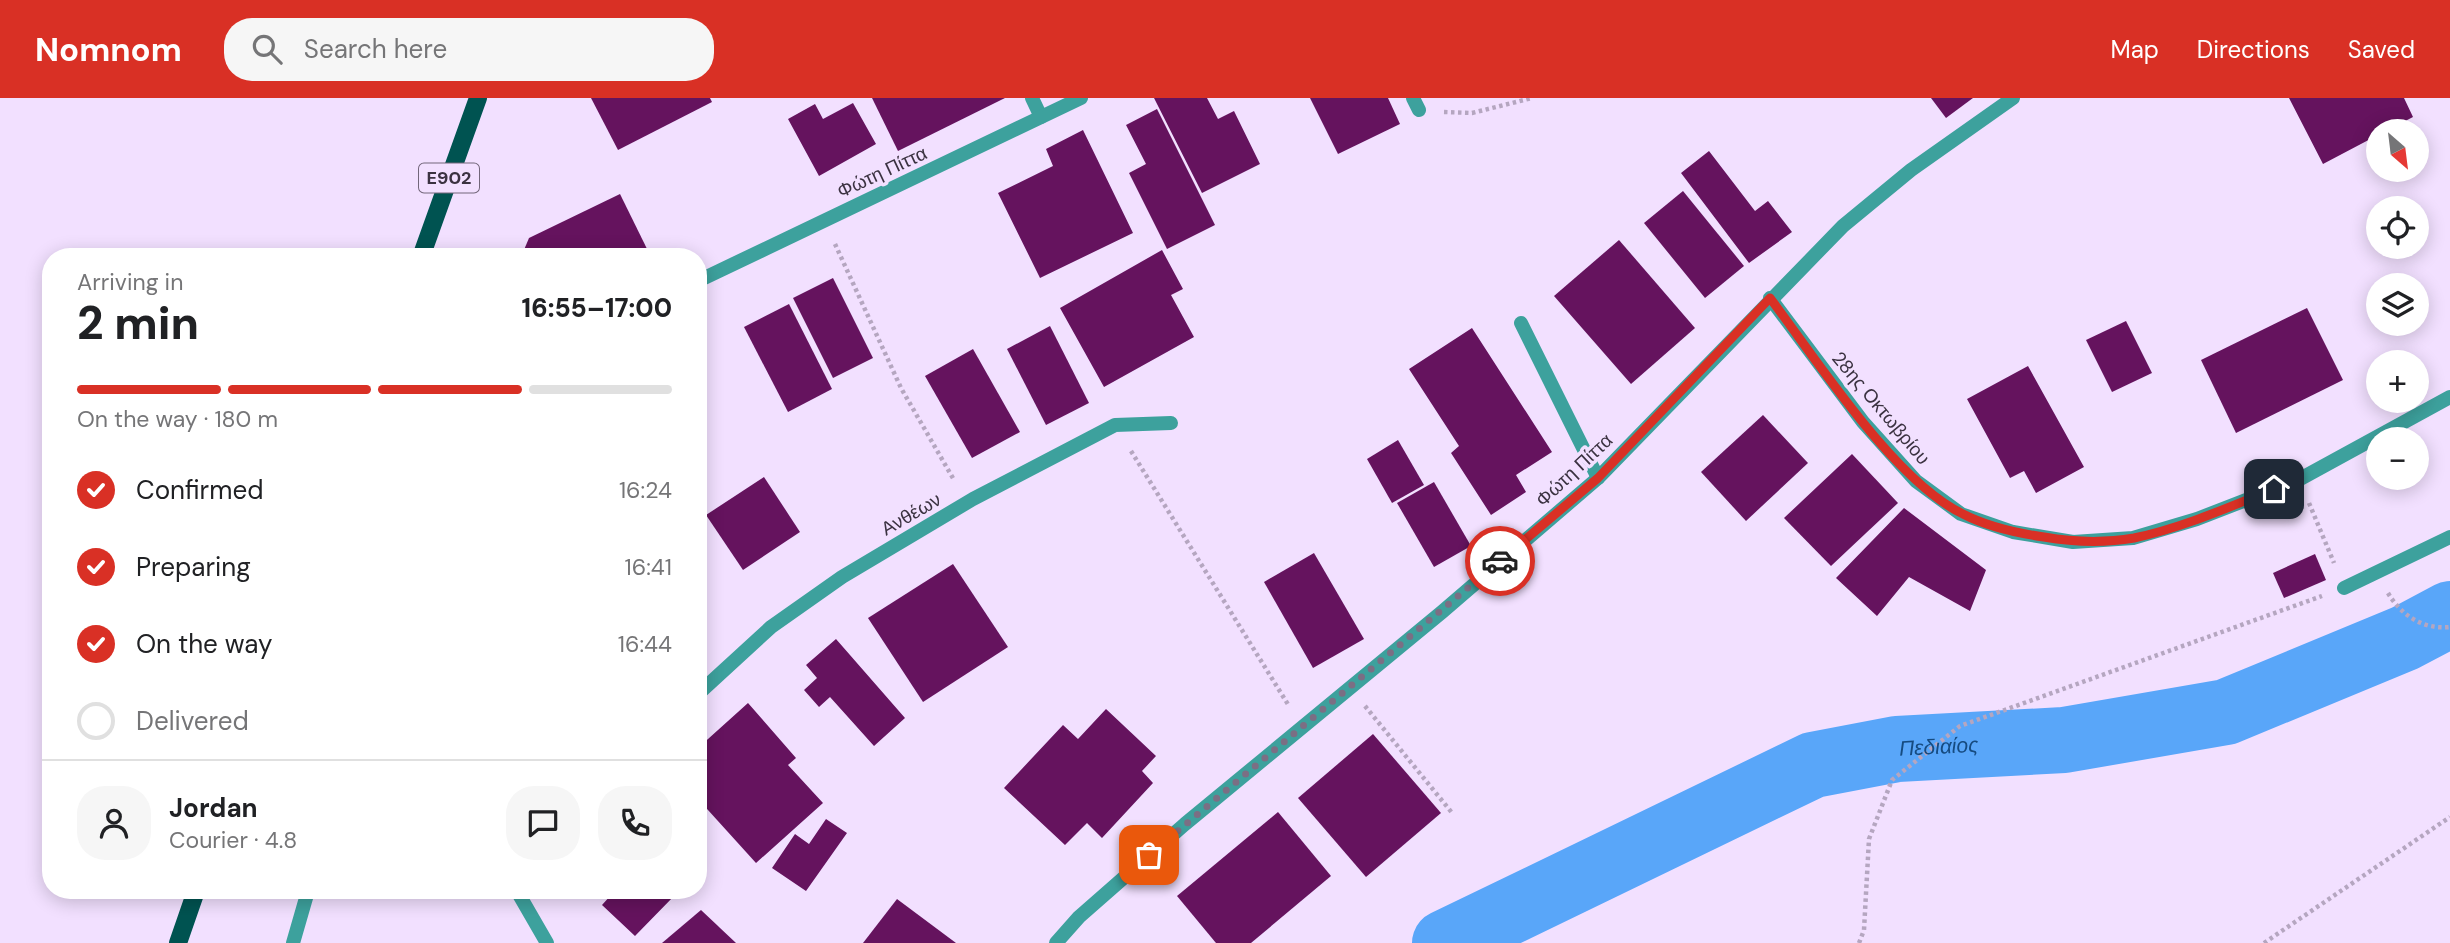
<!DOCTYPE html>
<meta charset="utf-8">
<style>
body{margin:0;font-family:"DM Sans",sans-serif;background:#f6f6f6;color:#202124;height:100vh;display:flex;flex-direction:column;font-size:26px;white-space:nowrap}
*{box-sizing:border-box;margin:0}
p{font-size:23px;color:#757577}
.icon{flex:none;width:38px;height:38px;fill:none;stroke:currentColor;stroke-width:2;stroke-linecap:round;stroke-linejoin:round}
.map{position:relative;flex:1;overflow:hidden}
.side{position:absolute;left:42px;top:150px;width:665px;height:651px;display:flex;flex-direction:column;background:#fff;border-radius:28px;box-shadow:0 4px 18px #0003}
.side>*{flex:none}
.needle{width:46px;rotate:152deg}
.controls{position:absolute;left:2366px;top:21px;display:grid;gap:14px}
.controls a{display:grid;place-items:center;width:63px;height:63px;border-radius:50%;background:#fff;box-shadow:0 4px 18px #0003;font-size:35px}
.pin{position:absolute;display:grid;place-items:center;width:60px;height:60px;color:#fff;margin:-30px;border-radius:14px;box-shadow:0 4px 10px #0006}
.courier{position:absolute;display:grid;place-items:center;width:70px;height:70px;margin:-35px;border:5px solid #d93025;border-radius:50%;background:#fff;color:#222;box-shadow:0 2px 9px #0007}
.head em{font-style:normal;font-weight:800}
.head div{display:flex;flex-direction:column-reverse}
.head{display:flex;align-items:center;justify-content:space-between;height:119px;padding:0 35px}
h1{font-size:46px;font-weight:800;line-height:52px}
.bar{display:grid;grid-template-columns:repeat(4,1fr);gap:10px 7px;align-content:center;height:84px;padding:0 35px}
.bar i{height:9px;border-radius:5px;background:#e0e0e0}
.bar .on{background:#d93025}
.bar p{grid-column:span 4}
.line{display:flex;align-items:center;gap:18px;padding:0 35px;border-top:2px solid #e0e0e0}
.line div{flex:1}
.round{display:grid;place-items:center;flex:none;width:74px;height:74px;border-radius:28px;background:#f6f6f6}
ol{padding:0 35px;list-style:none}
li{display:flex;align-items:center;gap:21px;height:77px}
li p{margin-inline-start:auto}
li .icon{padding:7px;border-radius:50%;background:#d93025;color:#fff;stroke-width:4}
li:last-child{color:#757577}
li i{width:38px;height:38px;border:4px solid #e0e0e0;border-radius:50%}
header{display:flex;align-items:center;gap:42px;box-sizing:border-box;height:98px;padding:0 35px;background:#d93025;color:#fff}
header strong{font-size:33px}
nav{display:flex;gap:38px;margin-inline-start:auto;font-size:24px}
.search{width:490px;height:63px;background:#f6f6f6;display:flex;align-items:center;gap:18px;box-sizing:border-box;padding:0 24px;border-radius:28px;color:#757577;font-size:26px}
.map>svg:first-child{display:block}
</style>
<header>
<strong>Nomnom</strong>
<div class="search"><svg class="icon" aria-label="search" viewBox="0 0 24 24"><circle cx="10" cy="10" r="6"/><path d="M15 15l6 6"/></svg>Search here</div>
<nav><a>Map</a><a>Directions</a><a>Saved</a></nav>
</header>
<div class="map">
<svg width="2450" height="845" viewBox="0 0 2450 845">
<rect width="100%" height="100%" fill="#f2e0ff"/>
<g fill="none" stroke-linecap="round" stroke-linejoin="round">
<path stroke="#59a6f9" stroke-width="66" id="s1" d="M1445 845 1813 667 1897 651 2064 642 2226 614 2405 540 2450 516"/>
</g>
<g fill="#65135e">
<path d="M591 0H710L712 4 618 52Z"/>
<path d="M872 0H1005L898 53Z"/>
<path d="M1154 0H1207L1218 21 1234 13 1260 66 1202 95Z"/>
<path d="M1310 0H1388L1400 26 1338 56Z"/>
<path d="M1931 0H1973L1946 20Z"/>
<path d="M2289 0H2404L2413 19 2386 33H2378V37L2323 66Z"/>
<path d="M853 5 876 46 819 78 788 21 815 6 823 21Z"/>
<path d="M1157 11 1215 127 1167 151 1129 75 1146 66 1126 27Z"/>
<path d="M1083 32 1133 135 1040 180 998 95 1053 68 1046 51Z"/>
<path d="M1709 53 1755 113 1768 103 1792 134 1749 165 1681 75Z"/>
<path d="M1683 93 1744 168 1705 200 1644 125Z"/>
<path d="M620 96 651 159H521L529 140Z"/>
<path d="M1619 142 1695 230 1631 286 1554 198Z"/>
<path d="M1162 152 1183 191 1171 197 1194 239 1104 289 1060 210Z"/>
<path d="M833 180 873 260 833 280 793 200Z"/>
<path d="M789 206 832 291 788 314 744 229Z"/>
<path d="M2307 210 2343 282 2236 335 2201 262Z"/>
<path d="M2126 223 2152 275 2112 294 2086 242Z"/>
<path d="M1050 228 1089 305 1046 327 1007 251Z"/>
<path d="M1472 230 1552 354 1516 377 1526 394 1491 417 1451 355 1459 348 1409 271Z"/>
<path d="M973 251 1020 334 972 360 925 278Z"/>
<path d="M2028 268 2084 369 2036 395 2024 373 2010 380 1967 301Z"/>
<path d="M1763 317 1808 365 1746 423 1701 374Z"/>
<path d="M1398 342 1424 387 1392 405 1367 361Z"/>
<path d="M1852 356 1898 405 1831 468 1784 420Z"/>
<path d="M764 379 800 434 743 472 706 417Z"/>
<path d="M1434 384 1471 448 1434 469 1397 405Z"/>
<path d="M1904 410 1986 472 1970 513 1909 479 1877 518 1836 480Z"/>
<path d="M1314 455 1364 541 1313 570 1264 484Z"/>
<path d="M2315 456 2326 482 2284 500 2273 475Z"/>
<path d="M953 466 1008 549 923 604 868 520Z"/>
<path d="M836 541 905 620 874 648 830 599 819 609 804 592 817 580 806 567Z"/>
<path d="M748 605 796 660 788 667 823 705 756 765 698 701V650Z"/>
<path d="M1106 611 1156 658 1142 673 1153 685 1102 740 1087 725 1065 747 1004 690 1063 627 1078 641Z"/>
<path d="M1373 636 1441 715 1366 779 1298 700Z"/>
<path d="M1278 714 1331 778 1251 845H1216L1177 798Z"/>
<path d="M826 721 847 735 806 793 772 770 795 736 809 746Z"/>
<path d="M606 793H671L675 797 635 838 602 807 611 797Z"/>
<path d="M897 801 956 845H863Z"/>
<path d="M701 812 736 845H662Z"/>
</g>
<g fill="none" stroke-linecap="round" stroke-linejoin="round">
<g stroke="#b5a6c0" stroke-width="4.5" stroke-dasharray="3.5 3.5" stroke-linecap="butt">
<path d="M1444 14 1472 15 1532 0"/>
<path d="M835 146 901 290 954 382"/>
<path d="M1131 353 1289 608"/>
<path d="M2309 405 2334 465"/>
<path d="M2388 495C2401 517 2423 532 2450 529"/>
<path d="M1365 608 1453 716"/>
<path d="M1859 845 1864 832 1869 741 1892 682 1960 628 2322 498"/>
<path d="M2264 845 2450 719"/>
</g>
<g stroke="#3da19d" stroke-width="14">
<path d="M1413 0 1419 12"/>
<path d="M1521 225 1598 380"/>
<path d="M2344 490 2450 439"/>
</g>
<g stroke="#3da19d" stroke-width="14">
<path d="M1032 0 1041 19"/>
<path d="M698 183 1081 0"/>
<path d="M1770 200 1863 324 1916 383 1961 416 2013 434 2073 444 2133 440 2197 421 2300 381 2450 299"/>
<path d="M698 596 771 529 842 479 973 401 1115 327 1171 325"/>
<path d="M517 793 547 845"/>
<path d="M293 845 308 793"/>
<path d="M1056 845 1079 819 1185 726 1442 514 1598 380 1843 128 1911 72 2013 0"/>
</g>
<g stroke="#005351" stroke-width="18">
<path d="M421 159 478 0"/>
<path d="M178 845 196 793"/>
</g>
</g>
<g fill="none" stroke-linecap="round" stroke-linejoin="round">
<path stroke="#7b6f84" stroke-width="7" stroke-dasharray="0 12.6" d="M1149 757 1500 463"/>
<path stroke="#d93025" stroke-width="9" d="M1500 463 1598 380 1770 200C1817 262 1894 383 1963 416 1988 429 2016 435 2044 439 2073 444 2105 445 2134 440 2182 430 2229 409 2274 391"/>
</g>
<g text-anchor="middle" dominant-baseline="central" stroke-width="7" stroke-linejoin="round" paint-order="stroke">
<rect fill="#f2e0ff" stroke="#72667a" stroke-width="2" x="419" y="65.5" width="60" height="29" rx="5"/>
<g font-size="18" font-weight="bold" fill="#3b3241">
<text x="449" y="80">E902</text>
</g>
<g font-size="19" fill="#3b3241" stroke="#f2e0ff">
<text transform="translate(882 74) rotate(-25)">Φώτη Πίττα</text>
<text transform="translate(1881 310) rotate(50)">28ης Οκτωβρίου</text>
<text transform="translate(1574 372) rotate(-43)">Φώτη Πίττα</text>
<text transform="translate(911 416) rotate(-30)">Ανθέων</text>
</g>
<g font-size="21" font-style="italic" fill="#164b80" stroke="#f2e0ff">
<text stroke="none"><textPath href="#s1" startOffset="536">Πεδιαίος</textPath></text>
</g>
</g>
</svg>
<div class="controls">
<a><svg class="needle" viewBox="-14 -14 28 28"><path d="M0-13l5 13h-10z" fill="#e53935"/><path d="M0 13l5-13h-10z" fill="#757577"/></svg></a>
<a><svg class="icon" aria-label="locate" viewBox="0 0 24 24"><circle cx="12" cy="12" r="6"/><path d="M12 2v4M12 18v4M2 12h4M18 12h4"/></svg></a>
<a><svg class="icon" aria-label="layers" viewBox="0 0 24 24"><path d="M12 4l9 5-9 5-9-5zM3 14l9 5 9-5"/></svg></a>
<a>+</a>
<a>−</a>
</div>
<div class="pin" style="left:1149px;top:757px;background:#ea580c"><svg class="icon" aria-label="bag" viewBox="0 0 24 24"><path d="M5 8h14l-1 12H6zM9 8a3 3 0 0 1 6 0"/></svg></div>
<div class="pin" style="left:2274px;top:391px;background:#1f2937"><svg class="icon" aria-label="home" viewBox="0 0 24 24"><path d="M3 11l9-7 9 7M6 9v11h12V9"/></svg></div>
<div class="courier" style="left:1500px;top:463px"><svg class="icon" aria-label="car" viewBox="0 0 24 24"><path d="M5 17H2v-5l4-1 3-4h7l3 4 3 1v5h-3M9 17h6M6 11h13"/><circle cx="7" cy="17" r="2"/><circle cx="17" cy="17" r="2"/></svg></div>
<section class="side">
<div class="head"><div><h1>2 min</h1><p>Arriving in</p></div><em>16:55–17:00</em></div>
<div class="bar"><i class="on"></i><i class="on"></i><i class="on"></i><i></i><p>On the way · 180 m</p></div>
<ol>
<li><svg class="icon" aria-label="check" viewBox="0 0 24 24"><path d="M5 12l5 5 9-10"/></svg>Confirmed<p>16:24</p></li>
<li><svg class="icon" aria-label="check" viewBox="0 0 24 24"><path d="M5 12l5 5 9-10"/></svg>Preparing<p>16:41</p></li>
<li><svg class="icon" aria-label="check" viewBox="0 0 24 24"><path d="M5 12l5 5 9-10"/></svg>On the way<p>16:44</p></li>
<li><i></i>Delivered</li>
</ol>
<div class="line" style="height:126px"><a class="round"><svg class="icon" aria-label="person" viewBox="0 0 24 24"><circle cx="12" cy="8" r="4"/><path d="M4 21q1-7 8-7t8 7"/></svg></a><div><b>Jordan</b><p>Courier · 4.8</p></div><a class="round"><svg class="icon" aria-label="chat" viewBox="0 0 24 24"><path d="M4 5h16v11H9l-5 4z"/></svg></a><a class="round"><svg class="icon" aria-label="phone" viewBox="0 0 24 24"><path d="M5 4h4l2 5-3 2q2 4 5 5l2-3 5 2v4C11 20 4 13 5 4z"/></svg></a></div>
</section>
</div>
